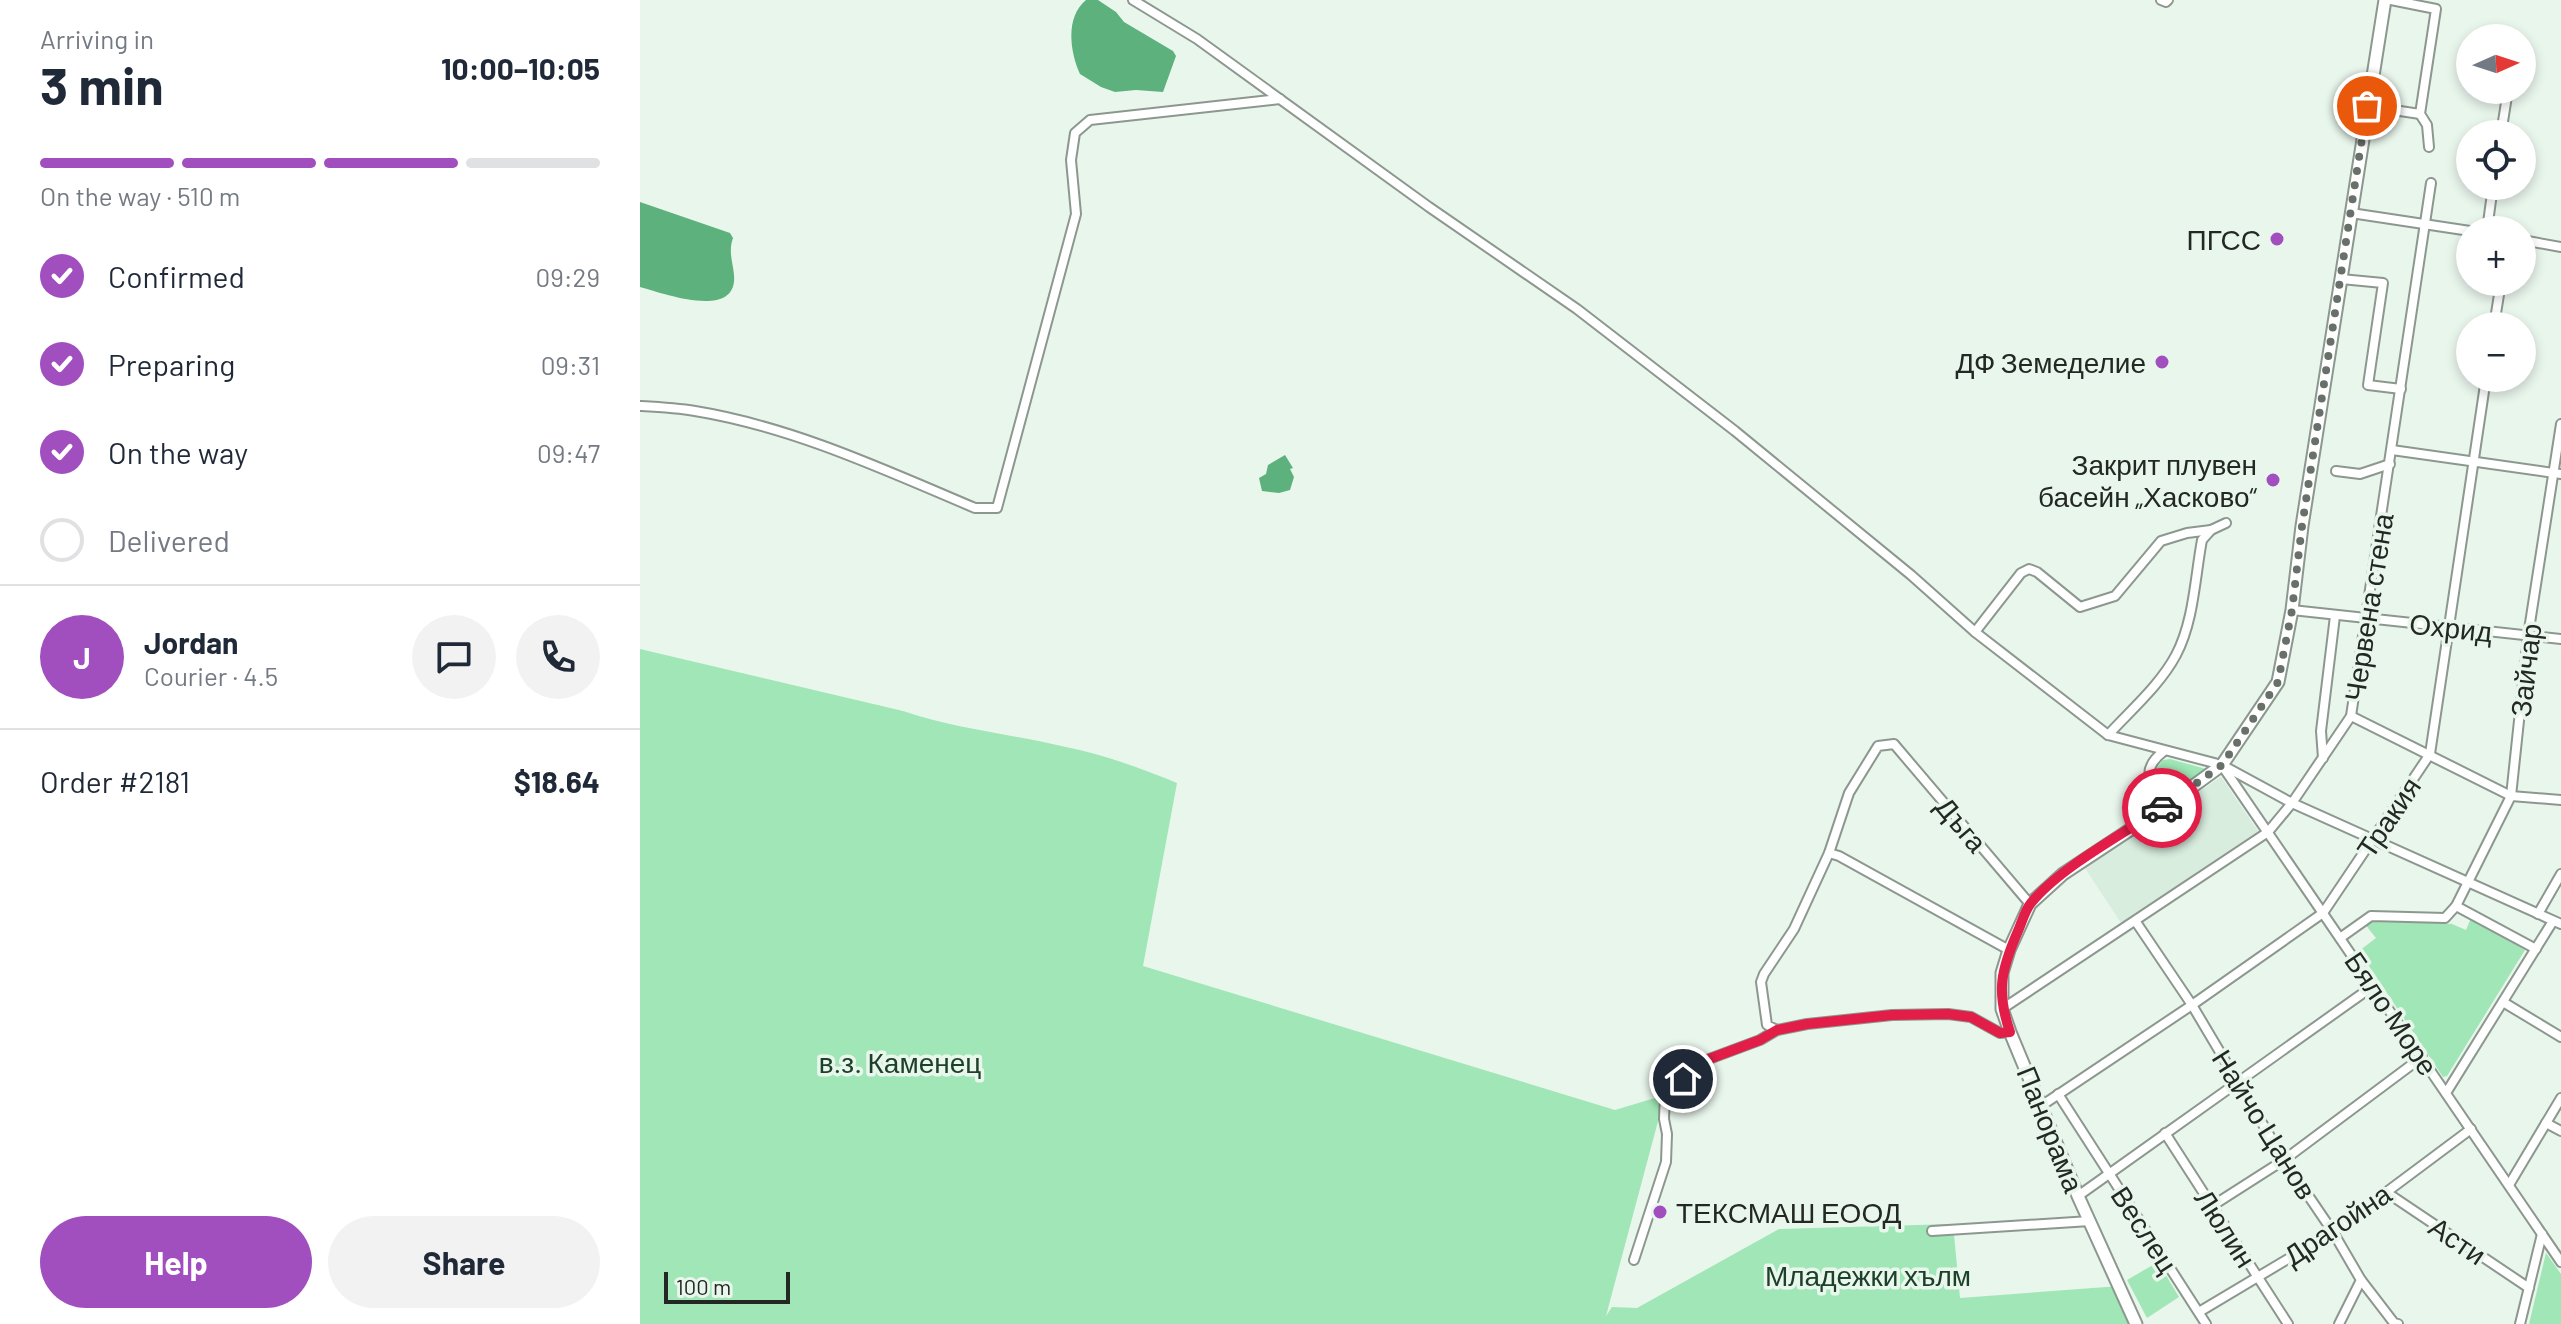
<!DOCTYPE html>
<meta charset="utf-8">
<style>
body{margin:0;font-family:Barlow,sans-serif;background:#f2f2f3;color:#1f2937;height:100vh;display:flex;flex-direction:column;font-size:30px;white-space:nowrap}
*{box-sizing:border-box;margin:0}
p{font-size:26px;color:#747a83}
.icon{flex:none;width:44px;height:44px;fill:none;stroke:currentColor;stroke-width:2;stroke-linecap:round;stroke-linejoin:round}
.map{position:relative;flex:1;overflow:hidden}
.sheet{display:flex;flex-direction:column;background:#fff;width:640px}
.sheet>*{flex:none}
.needle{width:52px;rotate:87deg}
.buttons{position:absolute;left:1816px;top:24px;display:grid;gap:16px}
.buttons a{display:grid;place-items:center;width:80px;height:80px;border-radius:50%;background:#fff;box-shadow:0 4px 12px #0003;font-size:40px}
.scale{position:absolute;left:24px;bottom:20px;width:126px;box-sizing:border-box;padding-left:8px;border:4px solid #232824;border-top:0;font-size:22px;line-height:28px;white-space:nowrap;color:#232824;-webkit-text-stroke:6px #e9f6ec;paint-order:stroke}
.pin{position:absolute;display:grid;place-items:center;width:68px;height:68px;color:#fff;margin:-34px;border:4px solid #fff;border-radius:50%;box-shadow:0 2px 8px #0007}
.courier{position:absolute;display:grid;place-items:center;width:80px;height:80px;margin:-40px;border:6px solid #e11d48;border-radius:50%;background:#fff;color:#222;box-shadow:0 2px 10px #0007}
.head em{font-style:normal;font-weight:700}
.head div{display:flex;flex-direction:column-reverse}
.head{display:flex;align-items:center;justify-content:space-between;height:136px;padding:0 40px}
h1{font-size:52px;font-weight:700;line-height:60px}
.bar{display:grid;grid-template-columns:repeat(4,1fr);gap:12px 8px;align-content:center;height:96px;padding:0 40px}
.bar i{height:10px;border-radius:6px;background:#e0e1e3}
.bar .selected{background:#a14fbf}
.bar p{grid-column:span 4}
.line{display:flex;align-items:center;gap:20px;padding:0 40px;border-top:2px solid #e0e1e3}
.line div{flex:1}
.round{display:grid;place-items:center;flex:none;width:84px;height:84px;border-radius:42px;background:#f2f2f3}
ol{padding:0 40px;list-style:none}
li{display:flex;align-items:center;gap:24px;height:88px}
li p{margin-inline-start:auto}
li .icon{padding:8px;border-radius:50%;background:#a14fbf;color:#fff;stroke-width:4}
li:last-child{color:#747a83}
li i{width:44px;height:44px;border:4px solid #e0e1e3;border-radius:50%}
.cta{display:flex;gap:16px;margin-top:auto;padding:16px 40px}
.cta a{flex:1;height:92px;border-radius:48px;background:#a14fbf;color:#fff;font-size:32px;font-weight:700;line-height:92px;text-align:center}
.cta a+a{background:#f2f2f3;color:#1f2937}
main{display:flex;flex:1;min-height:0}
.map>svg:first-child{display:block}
</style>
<main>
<section class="sheet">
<div class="head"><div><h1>3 min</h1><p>Arriving in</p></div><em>10:00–10:05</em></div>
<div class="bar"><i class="selected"></i><i class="selected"></i><i class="selected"></i><i></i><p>On the way · 510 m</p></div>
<ol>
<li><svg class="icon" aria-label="check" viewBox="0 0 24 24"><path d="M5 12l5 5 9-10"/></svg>Confirmed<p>09:29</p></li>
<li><svg class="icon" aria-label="check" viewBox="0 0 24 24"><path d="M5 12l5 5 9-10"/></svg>Preparing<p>09:31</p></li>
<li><svg class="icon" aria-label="check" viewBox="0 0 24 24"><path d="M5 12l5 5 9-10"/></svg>On the way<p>09:47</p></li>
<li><i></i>Delivered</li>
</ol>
<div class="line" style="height:144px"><b class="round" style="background:#a14fbf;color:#fff">J</b><div><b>Jordan</b><p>Courier · 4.5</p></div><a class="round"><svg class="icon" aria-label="chat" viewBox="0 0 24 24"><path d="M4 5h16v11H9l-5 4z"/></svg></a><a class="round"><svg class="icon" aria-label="phone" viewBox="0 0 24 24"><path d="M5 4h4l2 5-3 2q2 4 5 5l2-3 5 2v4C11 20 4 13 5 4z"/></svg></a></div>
<div class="line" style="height:104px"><div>Order #2181</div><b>$18.64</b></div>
<div class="cta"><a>Help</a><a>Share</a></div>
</section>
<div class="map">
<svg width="1921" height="1324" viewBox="0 0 1921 1324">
<rect width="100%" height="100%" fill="#e9f6ec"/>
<path fill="#d8edde" d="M1581 777 1618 831 1481 923 1445 868Z"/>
<g fill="#a0e6b6">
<path d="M0 649 263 711C316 729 371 734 426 747 465 755 500 768 537 783L503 966 975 1110 1025 1095 966 1316 972 1307 997 1308 1139 1229 1313 1224 1320 1298 1480 1286 1500 1324H0Z"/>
<path d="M1530 759 1566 769 1567 771 1529 797C1516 794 1514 782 1515 770L1523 760Z"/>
<path d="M1731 918 1812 924 1826 930 1831 918 1885 950 1807 1076 1803 1077 1719 951 1736 938 1724 923Z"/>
<path d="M1906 1253 1921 1274V1324H1889Z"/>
<path d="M1518 1262 1539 1297 1507 1318 1487 1280Z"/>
</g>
<g fill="#5db17c">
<path d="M446 0H458L476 12 484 22 533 51 536 56 523 92 496 90 475 92 461 87 440 74C430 52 425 17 446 0Z"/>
<path d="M0 202 90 233 93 238C88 252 93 262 94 275 98 321 22 293 0 287Z"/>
<path d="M645 455 653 468 650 469 654 477 650 490 639 493 622 491 619 478 626 474 628 465Z"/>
</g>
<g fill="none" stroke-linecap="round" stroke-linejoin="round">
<g stroke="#8c988f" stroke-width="12">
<g id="street">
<path d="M493 0 557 39 789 207 937 309 1095 431 1271 575 1335 632 1468 735 1582 765 1652 803 1921 924"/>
<path d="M1521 0 1526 2 1528 0"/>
<path d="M1751 0 1796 9 1780 114 1787 125 1789 147"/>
<path d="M1727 106 1780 114"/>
<path d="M1861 134 1868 90"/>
<path d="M1711 213 1830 231"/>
<path d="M1847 230 1853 186"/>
<path d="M1882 240 1921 247"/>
<path d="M1701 279 1743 283 1728 385 1761 389"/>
<path d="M1854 326 1861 282"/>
<path d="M0 406C18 407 37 408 55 411 153 427 245 470 335 508H357L436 214 431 160 435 133 450 120 640 99"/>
<path d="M1752 450 1921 474"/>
<path d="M1696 471 1720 474 1750 464"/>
<path d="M1652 610 1921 639"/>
<path d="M1335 632 1381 573 1389 569 1397 572 1440 607 1475 596 1521 541 1547 533 1571 530 1586 523"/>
<path d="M1711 716 1871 796 1921 800"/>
<path d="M1468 735C1491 710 1520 685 1536 655 1554 621 1555 577 1562 540L1571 530"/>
<path d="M1524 751C1499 770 1510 784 1526 806"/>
<path d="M1683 758 1681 731 1695 616"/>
<path d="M1583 767 1921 1262"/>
<path d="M1189 853 1199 856 1369 950"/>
<path d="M1816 906 1871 796 1888 636 1921 424"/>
<path d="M1898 914 1921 874"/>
<path d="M1496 922 1552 1005 1644 1160 1693 1232 1721 1280 1754 1323 1758 1324"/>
<path d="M1700 938 1731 916 1805 918 1816 906 1896 949"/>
<path d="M1863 1002 1921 1037"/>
<path d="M1362 1009 1628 832 1652 803 1711 716 1791 183"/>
<path d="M1137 1030 1127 1025 1121 982 1124 974 1154 929 1189 853 1209 793 1238 746 1254 744 1390 904"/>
<path d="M1806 1093 1913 921"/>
<path d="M1418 1094 1566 1324"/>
<path d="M1401 1106 1552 1005 1683 913 1790 754 1846 378"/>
<path d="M1906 1123 1921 1131"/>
<path d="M1525 1133 1648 1324"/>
<path d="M1869 1185 1921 1098"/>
<path d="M1746 1192 1889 1288"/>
<path d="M1438 1196 1733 986"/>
<path d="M1572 1206 1644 1160 1782 1057"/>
<path d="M1292 1231 1450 1221"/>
<path d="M994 1260 1026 1162 1027 1134 1024 1119 1025 1095 1061 1062 1120 1040 1137 1030 1167 1024 1252 1015 1308 1014 1331 1017 1360 1033 1370 1032"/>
<path d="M1559 1312 1693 1232 1831 1129"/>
<path d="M1699 1324 1721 1280"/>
<path d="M1880 1324 1902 1234"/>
</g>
</g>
<g stroke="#8c988f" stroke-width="15">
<path id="secondary" d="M1496 1324 1438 1196 1370 1032 1362 1009V973L1369 950 1390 904 1423 874 1526 806 1582 765 1638 682 1652 610 1662 526 1745 0"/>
</g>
<use href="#street" stroke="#fff" stroke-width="8"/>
<use href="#secondary" stroke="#fff" stroke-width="11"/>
</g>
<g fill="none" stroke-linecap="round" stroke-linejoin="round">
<path stroke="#68706a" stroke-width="8" stroke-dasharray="0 14.4" d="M1522 808 1582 765 1638 682 1652 610 1662 526 1727 106"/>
<path stroke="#e11d48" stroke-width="10" d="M1043 1079 1061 1062 1120 1040 1137 1030 1167 1024 1252 1015 1308 1014 1331 1017 1360 1033 1370 1032C1356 991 1361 970 1378 931 1382 922 1385 910 1391 903 1419 868 1484 833 1522 808"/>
</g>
<g fill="#a14fbf" stroke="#e9f6ec" stroke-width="3">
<circle cx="1637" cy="239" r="8"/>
<circle cx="1522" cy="362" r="8"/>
<circle cx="1633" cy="480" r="8"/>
<circle cx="1020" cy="1212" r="8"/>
</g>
<g text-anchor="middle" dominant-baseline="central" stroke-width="7" stroke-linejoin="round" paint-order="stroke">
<g font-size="28" fill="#232824" stroke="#e9f6ec" text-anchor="end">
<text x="1621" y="239">ПГСС</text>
<text x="1506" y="362">ДФ Земеделие</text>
<text x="1617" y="464">Закрит плувен<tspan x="1617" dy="32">басейн „Хасково“</tspan></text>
<text x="1036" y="1212" text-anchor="start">ТЕКСМАШ ЕООД</text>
</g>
<g font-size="28" fill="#232824" stroke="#e9f6ec">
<text transform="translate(1728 607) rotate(-81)">Червена стена</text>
<text transform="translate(1811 627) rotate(6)">Охрид</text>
<text transform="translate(1885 670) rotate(-83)">Зайчар</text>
<text transform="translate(1748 817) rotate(-56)">Тракия</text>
<text transform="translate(1322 824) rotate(50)">Дъга</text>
<text transform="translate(1752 1013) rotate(56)">Бяло Море</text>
<text transform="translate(1625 1124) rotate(58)">Найчо Цанов</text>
<text transform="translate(1411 1129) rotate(68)">Панорама</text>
<text transform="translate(1697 1224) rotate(-34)">Драгойна</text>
<text transform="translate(1586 1228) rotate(57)">Люлин</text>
<text transform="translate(1505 1229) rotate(57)">Веслец</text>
<text transform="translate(1818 1240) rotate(34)">Асти</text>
</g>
<g font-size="28" fill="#1c4029" stroke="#e9f6ec">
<text x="260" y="1062">в.з. Каменец</text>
<text x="1228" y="1275">Младежки хълм</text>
</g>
</g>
</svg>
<div class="buttons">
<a><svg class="needle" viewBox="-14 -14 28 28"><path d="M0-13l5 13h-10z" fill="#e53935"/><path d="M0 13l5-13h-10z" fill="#747a83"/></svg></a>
<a><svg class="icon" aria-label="locate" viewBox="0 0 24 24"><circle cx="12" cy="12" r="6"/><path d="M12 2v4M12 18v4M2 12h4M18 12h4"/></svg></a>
<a>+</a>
<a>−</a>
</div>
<div class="scale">100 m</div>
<div class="pin" style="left:1727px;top:106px;background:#ea580c"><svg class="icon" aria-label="bag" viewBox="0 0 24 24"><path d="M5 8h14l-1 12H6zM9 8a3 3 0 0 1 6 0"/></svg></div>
<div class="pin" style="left:1043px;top:1079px;background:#1f2937"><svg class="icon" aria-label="home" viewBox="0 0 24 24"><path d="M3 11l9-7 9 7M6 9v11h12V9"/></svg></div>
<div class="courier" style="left:1522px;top:808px"><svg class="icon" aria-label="car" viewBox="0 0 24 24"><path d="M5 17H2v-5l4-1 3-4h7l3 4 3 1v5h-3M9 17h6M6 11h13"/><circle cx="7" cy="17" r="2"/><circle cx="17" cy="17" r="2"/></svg></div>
</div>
</main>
